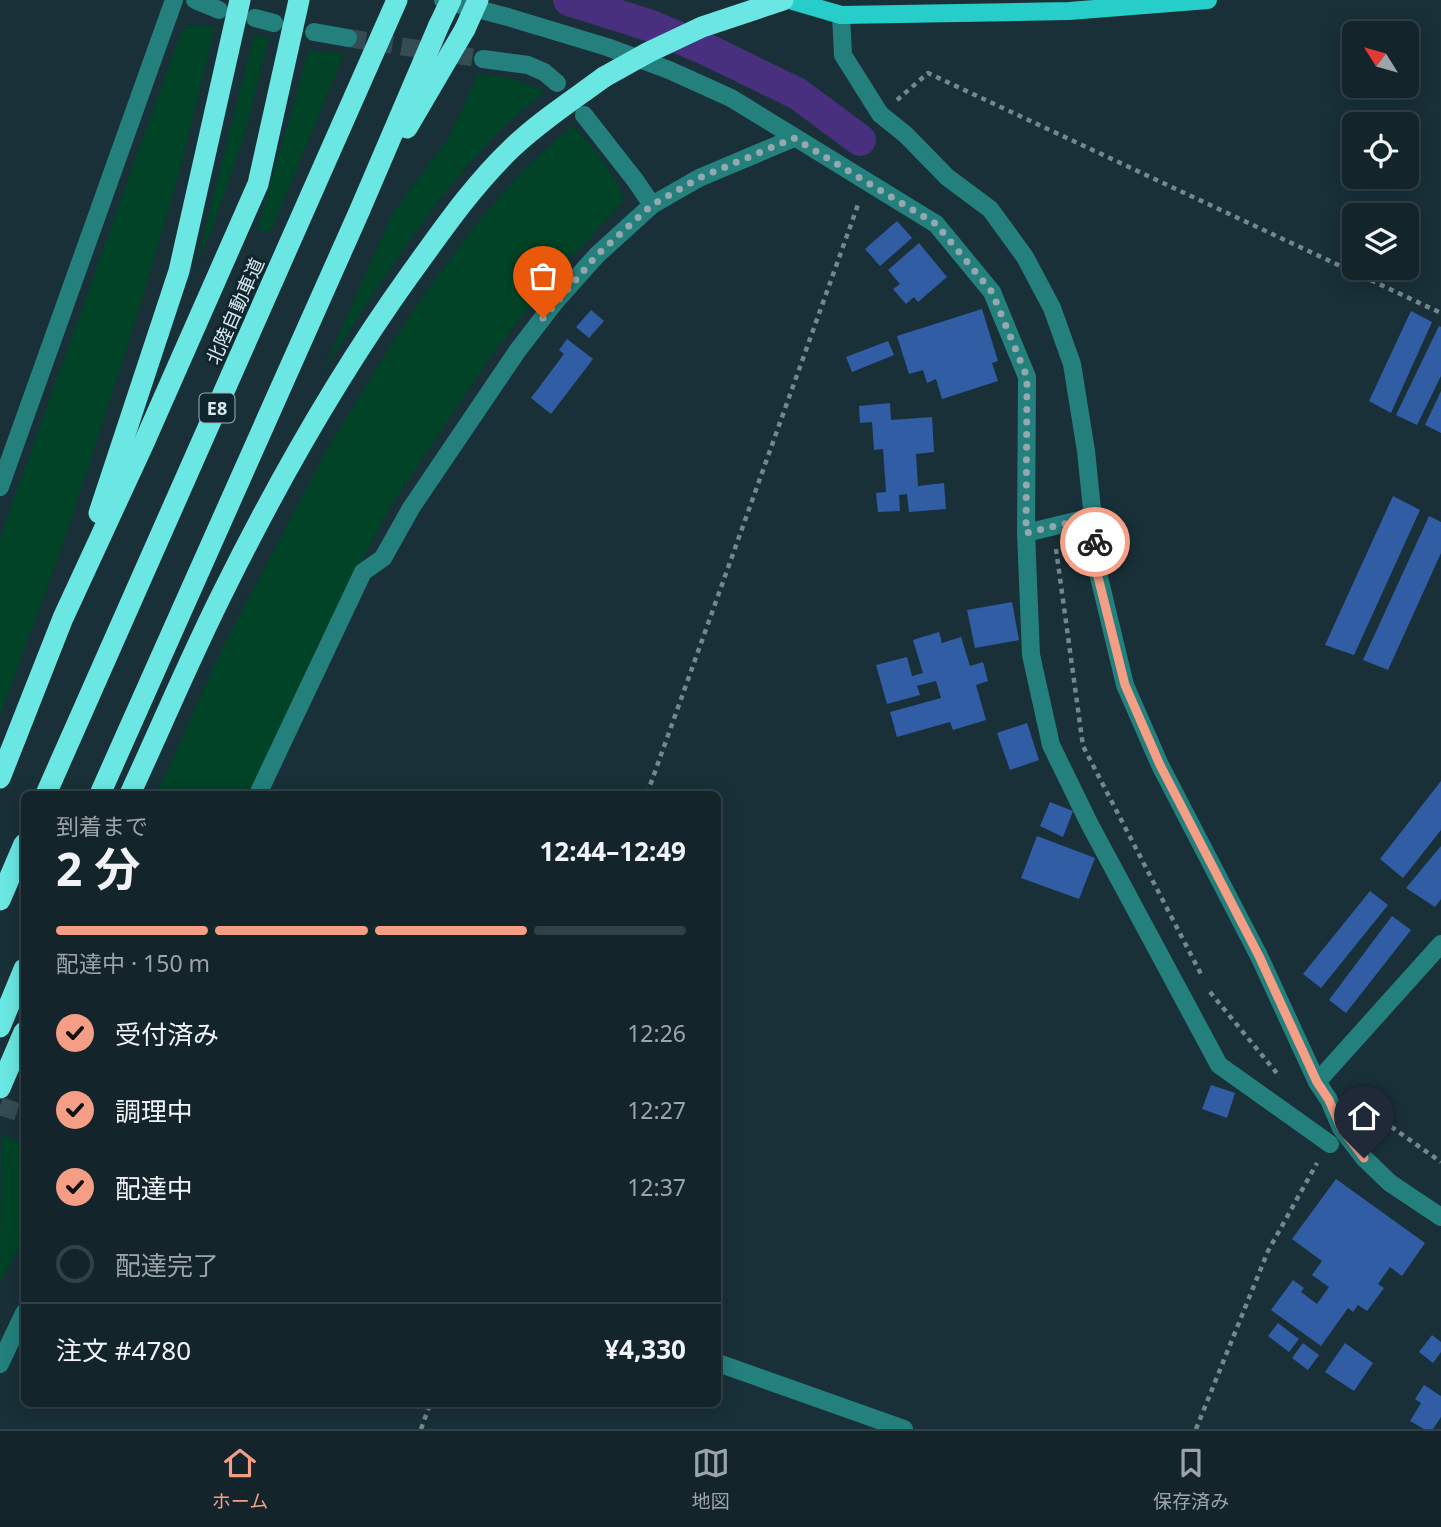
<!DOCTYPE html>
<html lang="ja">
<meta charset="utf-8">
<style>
body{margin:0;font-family:"Noto Sans","Noto Sans JP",sans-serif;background:#1c2c33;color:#f1f3f6;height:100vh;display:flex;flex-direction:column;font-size:26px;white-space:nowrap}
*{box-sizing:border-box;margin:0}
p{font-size:23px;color:#9da4a9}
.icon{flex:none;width:38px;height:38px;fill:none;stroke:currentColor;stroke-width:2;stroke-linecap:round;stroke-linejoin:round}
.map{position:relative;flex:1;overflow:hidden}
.panel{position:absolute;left:21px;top:791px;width:700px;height:616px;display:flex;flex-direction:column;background:#13242b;border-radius:10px;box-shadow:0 4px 18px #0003,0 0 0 2px #324147}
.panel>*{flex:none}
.needle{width:46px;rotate:307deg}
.buttons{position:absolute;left:1342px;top:21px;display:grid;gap:14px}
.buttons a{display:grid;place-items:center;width:77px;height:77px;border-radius:10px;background:#13242b;box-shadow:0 4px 18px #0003,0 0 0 2px #324147;font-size:35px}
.pin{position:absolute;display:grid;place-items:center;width:60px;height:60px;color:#fff;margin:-72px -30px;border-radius:50% 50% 50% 0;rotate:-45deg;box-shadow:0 0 7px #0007}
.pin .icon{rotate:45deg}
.courier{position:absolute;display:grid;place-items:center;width:70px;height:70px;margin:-35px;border:5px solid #f49e86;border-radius:50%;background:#fff;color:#222;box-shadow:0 2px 9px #0007}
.overview em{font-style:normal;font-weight:700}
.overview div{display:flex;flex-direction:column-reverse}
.overview{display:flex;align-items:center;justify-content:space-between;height:119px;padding:0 35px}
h1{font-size:46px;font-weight:700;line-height:52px}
.bar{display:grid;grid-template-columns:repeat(4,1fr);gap:10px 7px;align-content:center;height:84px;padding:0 35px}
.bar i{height:9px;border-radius:5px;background:#324147}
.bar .active{background:#f49e86}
.bar p{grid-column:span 4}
.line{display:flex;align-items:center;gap:18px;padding:0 35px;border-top:2px solid #324147}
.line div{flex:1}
ol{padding:0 35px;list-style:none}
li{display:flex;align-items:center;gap:21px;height:77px}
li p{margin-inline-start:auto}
li .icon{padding:7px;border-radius:50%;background:#f49e86;color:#111;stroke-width:4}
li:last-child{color:#9da4a9}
li i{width:38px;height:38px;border:4px solid #324147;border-radius:50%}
.menu{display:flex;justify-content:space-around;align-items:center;height:98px;border-top:2px solid #324147;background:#13242b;font-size:19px;color:#9da4a9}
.menu a{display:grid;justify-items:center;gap:4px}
.menu .active{color:#f49e86}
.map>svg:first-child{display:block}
</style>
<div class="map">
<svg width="1441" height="1429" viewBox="0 0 1441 1429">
<rect width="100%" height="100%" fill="#193039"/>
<g fill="#004326">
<path d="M190 25 215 27 179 173 141 303 66 536 0 715V538L181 32Z"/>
<path d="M254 35 269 38 244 136 211 232 196 265Z"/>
<path d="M309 50 344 54 271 231 257 230Z"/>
<path d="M478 74C504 77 521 79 544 92 528 106 511 119 496 135 427 205 376 291 322 373L392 214 449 137Z"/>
<path d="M573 125C590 146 619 175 623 201L542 290 491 356 392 504 321 639 250 794H157L220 653 327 449 398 334 436 278 478 222 521 172Z"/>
<path d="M1 1135 24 1142V1240L0 1282Z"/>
</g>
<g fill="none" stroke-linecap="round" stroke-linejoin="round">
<path stroke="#49307e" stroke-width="32" d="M569 0 651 26 710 51 798 94 860 140"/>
</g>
<g fill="#315da5">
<path d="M897 221 912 238 880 266 865 249Z"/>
<path d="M919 243 947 277 918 302 914 297 906 304 893 289 900 284 888 270Z"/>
<path d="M982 309 998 361 992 363 998 381 942 399 936 379 927 383 923 370 909 374 897 336Z"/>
<path d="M591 310 604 321 589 338 576 327Z"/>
<path d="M1411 311 1432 322 1391 413 1369 401Z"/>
<path d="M1439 326 1441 327V376L1417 425 1396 415Z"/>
<path d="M567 339 593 359 551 414 531 398 564 354 559 350Z"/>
<path d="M888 341 894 355 852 372 846 357Z"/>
<path d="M1441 391V433L1425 425Z"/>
<path d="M890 403 891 420 932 417 934 452 916 454 918 486 944 483 946 509 909 512 907 494 899 495 900 511 878 512 876 493 886 492 883 449 874 450 872 422 860 423 859 406Z"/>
<path d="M1393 496 1420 510 1354 655 1325 645Z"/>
<path d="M1429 516 1441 522V553L1388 670 1363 660Z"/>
<path d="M1012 602 1019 640 975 648 967 610Z"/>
<path d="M939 632 942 643 961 637 970 666 983 662 988 681 976 685 986 720 953 730 950 722 897 737 890 712 941 698 936 681 917 686 920 695 887 704 876 665 907 657 912 676 923 673 913 640Z"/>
<path d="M1027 723 1039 760 1010 770 997 733Z"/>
<path d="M1441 781V830L1403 878 1380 859Z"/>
<path d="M1050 802 1073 811 1063 837 1040 826Z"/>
<path d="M1037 836 1095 858 1079 899 1021 878Z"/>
<path d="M1441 846V899L1435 907 1406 888Z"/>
<path d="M1370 891 1388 905 1321 988 1303 974Z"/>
<path d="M1392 916 1411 930 1346 1013 1329 1000Z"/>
<path d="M1211 1085 1235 1093 1227 1118 1202 1109Z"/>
<path d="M1336 1179 1425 1243 1402 1276 1390 1267 1378 1284 1384 1288 1367 1311 1358 1305 1353 1312 1348 1308 1321 1346 1271 1310 1293 1280 1304 1288 1301 1292 1317 1304 1329 1287 1312 1275 1322 1261 1292 1239Z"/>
<path d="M1278 1323 1299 1339 1289 1352 1268 1336Z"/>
<path d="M1432 1335 1441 1342V1352L1433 1363 1419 1352Z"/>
<path d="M1303 1343 1319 1355 1308 1370 1292 1358Z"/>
<path d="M1345 1343 1373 1363 1354 1391 1325 1372Z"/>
<path d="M1424 1385 1441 1396V1417L1433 1429H1424L1410 1421 1421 1403 1415 1399Z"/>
</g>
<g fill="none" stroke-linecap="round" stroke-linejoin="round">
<g stroke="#364c54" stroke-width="18" stroke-dasharray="18 9" stroke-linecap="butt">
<path d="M348 38 483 59"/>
<path d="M0 1106 24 1114"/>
</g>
<g stroke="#74868e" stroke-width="4.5" stroke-dasharray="5 5" stroke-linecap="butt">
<path d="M897 100 928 73 1441 313"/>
<path d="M1056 549 1083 746 1203 978"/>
<path d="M647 794 859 202"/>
<path d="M1210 992 1280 1077"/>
<path d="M1357 1107 1369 1111 1441 1162"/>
<path d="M421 1429 430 1404"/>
<path d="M1196 1429 1268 1251 1317 1163"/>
</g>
<g stroke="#24807d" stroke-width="18">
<path d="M195 0 219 10"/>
<path d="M443 0 508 17 607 47 669 70 731 98 936 224 992 292 1027 377 1026 533 1031 655 1051 745 1090 825 1219 1065 1330 1144"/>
<path d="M841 15 843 55 880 114 906 135 947 177 990 209 1025 257 1052 308 1072 364 1086 451 1099 577 1125 685 1160 765 1259 956 1317 1082 1329 1100 1341 1128 1364 1158 1390 1183 1441 1217"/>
<path d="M255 18 274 23"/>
<path d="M314 32 348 38"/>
<path d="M483 59 528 65 544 72 557 83"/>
<path d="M584 115 635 180 652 205"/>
<path d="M0 487 174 0"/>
<path d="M1026 533 1092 517"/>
<path d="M258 794 363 572 383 558 411 508 518 350 555 302 597 255 652 205 699 178 794 138"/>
<path d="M1317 1082 1441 944"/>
<path d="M718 1363 904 1429"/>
<path d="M0 1364 24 1313"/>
</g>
<path stroke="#27cec9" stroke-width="18" d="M790 0 841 15 1069 11 1208 0"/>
<g stroke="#6ae7e2" stroke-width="21">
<path d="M407 128 465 29"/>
<path d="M99 513 179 271 240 0"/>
<path d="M0 778 63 618 143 445 258 184 299 0"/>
<path d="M46 794 397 0"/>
<path d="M100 794 359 212 439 25"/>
<path d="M130 794C161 727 190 658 223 592 277 483 338 375 409 276 441 232 472 186 512 148 540 121 573 100 604 77"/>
<path d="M0 900 24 844"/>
<path d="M0 1027 24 969"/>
<path d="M0 1088 24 1032"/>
</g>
<g stroke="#6ae7e2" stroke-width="21">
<path d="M439 25 451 0"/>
<path d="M465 29 478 0"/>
<path d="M604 77 649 52 702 27 783 0"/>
</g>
</g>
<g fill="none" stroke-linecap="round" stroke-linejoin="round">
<path stroke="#96a8af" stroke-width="7" stroke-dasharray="0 12.6" d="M543 318 597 255 652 205 699 178 794 138 936 224 992 292 1027 377 1026 533 1093 517 1095 542"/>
<path stroke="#f49e86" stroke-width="9" d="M1095 542 1098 577 1125 685 1160 765 1259 956 1317 1082 1329 1100 1341 1128 1364 1158"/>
</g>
<g text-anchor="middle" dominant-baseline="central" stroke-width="6" stroke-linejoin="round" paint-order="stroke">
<rect fill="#0f262f" stroke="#9daeb5" stroke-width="2" x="199.5" y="393.5" width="35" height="29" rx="5"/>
<g font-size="18" font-weight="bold" fill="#dae8ee">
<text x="217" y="408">E8</text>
</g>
<g font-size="19" fill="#dae8ee" stroke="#0f262f">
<text transform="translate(235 311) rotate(-66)">北陸自動車道</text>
</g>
</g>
</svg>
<div class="buttons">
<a><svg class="needle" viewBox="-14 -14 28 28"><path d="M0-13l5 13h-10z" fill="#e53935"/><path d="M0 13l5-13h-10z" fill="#9da4a9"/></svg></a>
<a><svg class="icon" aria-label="locate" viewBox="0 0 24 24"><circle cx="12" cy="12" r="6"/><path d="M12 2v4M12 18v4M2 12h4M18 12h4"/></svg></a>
<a><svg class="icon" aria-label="layers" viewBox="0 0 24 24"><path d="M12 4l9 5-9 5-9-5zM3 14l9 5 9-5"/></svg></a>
</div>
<div class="pin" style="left:543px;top:318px;background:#ea580c"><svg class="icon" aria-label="bag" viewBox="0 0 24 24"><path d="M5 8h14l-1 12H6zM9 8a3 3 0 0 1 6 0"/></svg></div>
<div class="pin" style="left:1364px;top:1158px;background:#1f2937"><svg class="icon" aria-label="home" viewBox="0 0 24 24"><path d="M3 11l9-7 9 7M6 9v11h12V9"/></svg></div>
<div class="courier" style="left:1095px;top:542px"><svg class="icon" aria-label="bike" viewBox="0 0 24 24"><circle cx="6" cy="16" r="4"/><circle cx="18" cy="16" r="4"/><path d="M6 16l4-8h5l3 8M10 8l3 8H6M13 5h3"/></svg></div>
<section class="panel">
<div class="overview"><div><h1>2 分</h1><p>到着まで</p></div><em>12:44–12:49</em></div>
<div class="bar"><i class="active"></i><i class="active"></i><i class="active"></i><i></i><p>配達中 · 150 m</p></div>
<ol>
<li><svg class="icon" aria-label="check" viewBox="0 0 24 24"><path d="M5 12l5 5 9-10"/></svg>受付済み<p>12:26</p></li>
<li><svg class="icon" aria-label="check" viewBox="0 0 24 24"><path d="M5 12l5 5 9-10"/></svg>調理中<p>12:27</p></li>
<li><svg class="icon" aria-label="check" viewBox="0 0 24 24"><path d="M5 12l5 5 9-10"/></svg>配達中<p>12:37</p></li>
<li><i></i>配達完了</li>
</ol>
<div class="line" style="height:91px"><div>注文 #4780</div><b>¥4,330</b></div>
</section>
</div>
<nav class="menu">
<a class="active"><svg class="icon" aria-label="home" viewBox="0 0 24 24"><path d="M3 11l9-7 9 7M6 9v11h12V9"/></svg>ホーム</a>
<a><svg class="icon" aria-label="map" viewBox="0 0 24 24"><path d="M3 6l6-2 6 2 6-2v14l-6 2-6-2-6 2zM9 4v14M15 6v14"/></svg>地図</a>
<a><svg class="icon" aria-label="saved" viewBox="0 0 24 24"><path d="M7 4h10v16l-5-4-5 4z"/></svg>保存済み</a>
</nav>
